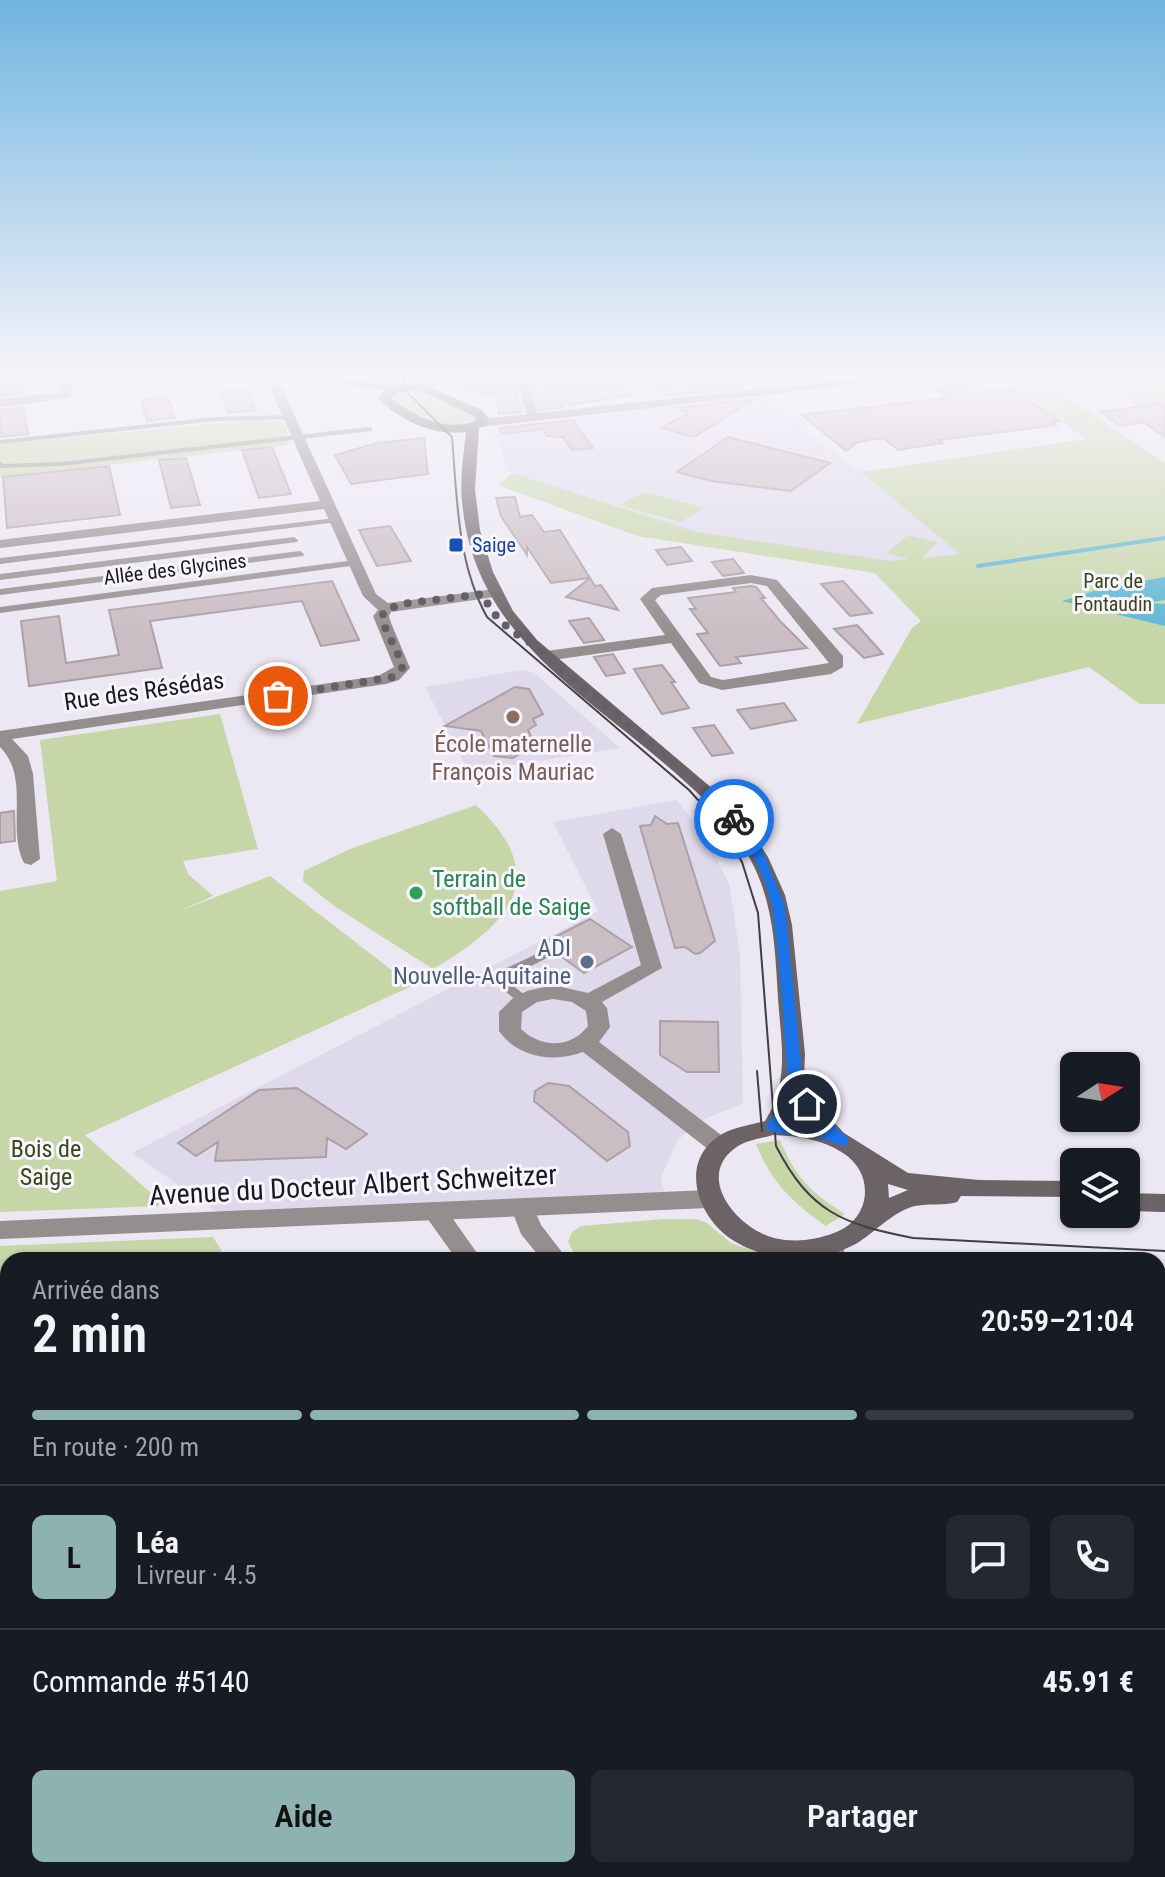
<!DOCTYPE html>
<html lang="fr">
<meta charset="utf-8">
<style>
body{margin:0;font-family:"Roboto Condensed",sans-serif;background:#242831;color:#f1f3f6;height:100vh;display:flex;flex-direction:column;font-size:30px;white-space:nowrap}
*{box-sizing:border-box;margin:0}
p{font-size:26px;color:#9ea1a6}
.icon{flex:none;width:44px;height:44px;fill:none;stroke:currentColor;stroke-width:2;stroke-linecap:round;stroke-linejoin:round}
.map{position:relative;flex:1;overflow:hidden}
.panel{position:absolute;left:0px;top:1252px;width:1166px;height:626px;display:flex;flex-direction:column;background:#171b24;border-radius:24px 24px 0 0;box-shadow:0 2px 6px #0004}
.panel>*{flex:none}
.needle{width:52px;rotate:78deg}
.fabs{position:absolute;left:1060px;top:1052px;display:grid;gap:16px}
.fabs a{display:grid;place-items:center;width:80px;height:80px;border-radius:12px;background:#171b24;box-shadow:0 2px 6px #0004;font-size:40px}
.pin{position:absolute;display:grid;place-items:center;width:68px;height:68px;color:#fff;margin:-34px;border:4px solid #fff;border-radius:50%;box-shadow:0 2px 8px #0007}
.courier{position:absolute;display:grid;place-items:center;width:80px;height:80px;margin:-40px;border:6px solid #1a73e8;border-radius:50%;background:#fff;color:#222;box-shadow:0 2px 10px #0007}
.headline em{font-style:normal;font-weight:600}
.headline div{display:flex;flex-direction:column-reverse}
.headline{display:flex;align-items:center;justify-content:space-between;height:136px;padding:0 32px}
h1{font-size:52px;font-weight:600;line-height:60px}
.bar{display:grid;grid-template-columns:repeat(4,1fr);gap:12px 8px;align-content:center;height:96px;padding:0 32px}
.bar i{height:10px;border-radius:6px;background:#363941}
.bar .on{background:#8eb2b2}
.bar p{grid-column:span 4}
.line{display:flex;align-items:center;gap:20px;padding:0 32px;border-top:2px solid #363941}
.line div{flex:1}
.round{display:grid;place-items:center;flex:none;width:84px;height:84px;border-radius:12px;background:#242831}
.action{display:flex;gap:16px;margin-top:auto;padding:16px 32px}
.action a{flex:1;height:92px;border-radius:12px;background:#8eb2b2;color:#111;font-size:32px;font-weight:600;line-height:92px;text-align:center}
.action a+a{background:#242831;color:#f1f3f6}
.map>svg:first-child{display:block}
</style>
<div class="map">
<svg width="1165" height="1877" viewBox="0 0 1165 1877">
<rect width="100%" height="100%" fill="#ebe7f3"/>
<g fill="#dfd9ec">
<path d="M754 393 861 472 961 554 891 561 697 532 506 470 498 437H490L488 430 617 414 615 409Z"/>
<path d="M521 670 533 672 620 748 469 772 425 687Z"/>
<path d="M677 800 709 843 729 884 740 954 743 1103 693 1124 676 1143 661 1178 666 1197 229 1220 132 1153 598 911 553 822Z"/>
<path d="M436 1870H904L909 1877H424Z"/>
</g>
<g fill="#c6d6a7">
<path d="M999 374H1032L1165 463V536L1133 542 1165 537V704H1140L1089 667 857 724 912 628 921 621 875 573 637 536 498 485 513 473 697 532 891 561 908 559 887 553 908 535 938 542 922 558 960 554 861 472 1086 439Z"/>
<path d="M1089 374H1165V423Z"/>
<path d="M416 389 474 416 475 420C451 435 410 416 392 396L396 392Z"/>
<path d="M260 419 284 423 289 438 288 445 0 477V444Z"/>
<path d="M644 492 704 508 680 522 620 505Z"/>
<path d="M220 714 258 849 183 861 188 874 213 896 177 912 270 876 412 986 85 1135 159 1200V1206L0 1212V891L57 881 40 740Z"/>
<path d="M476 805C555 879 507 925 433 969L334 906 303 881 304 871 350 849Z"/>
<path d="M780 1140C796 1178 810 1192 845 1214L826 1226C793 1203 771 1182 756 1144Z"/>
<path d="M664 1219H696L707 1223 731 1243 780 1260H578L568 1242 572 1232 581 1226Z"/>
<path d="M213 1237 227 1260H8V1456L0 1459V1246Z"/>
<path d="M8 1495V1870H524L523 1877H0V1499Z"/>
<path d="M1165 1675V1824L1160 1828 1158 1680Z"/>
</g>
<path fill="#5db6d4" d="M1165 577V600L1147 603 1165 604V626L1062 601 1103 588Z"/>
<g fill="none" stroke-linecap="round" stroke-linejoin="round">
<path stroke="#5db6d4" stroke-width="4" d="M978 566 1165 538"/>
</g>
<g fill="#cabdc3" stroke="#aca0a5" stroke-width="2">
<path d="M0 374H18L21 394 0 396Z"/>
<path d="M470 374H506L504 387 514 386 522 412 499 414 497 394H476V390H465Z"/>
<path d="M541 374H578L582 379 614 375 633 395 569 405 556 397 564 407 540 410 531 384 545 383Z"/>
<path d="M733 379 742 388 667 396 658 387Z"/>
<path d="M962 386 971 393 1012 388 1059 421 1052 422 1056 425 939 440 943 443 898 450 883 438 858 442 846 451 802 415 948 398 937 389Z"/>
<path d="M247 389 256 410 229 413 221 392Z"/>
<path d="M168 397 175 418 147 421 141 400Z"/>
<path d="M754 399 694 437 662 428 689 413 678 408Z"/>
<path d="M1165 403V437L1143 422 1120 426 1100 412Z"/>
<path d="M23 407 28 434 0 437V410Z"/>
<path d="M573 420 593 448 572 450 563 437 547 436 543 429 501 434 500 428Z"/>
<path d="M728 437 830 463 791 491 711 481 677 472Z"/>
<path d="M424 438 428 474 351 484 335 455 377 443Z"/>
<path d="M272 447 291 494 259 498 242 450Z"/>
<path d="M186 458 200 505 171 508 159 460Z"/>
<path d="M109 466 120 515 7 528 3 477Z"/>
<path d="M515 497 520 517 532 515 544 532 560 530 590 578 551 583 527 547V555L501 516 496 498Z"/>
<path d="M390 526 411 561 377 566 359 530Z"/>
<path d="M681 547 692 561 667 565 656 550Z"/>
<path d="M733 559 744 573 723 576 712 562Z"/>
<path d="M590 578 595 586 601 585 618 610 566 597Z"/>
<path d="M332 581 359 640 321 646 302 601 150 621 162 668 29 686 21 621 59 616 66 663 119 655 109 610Z"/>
<path d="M843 581 872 613 850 616 821 584Z"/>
<path d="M751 586 756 587 765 598H761L780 621 807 648 736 657 741 663 720 666 697 634 708 633 690 609H696L688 598 736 592 733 588Z"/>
<path d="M589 618 604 640 584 643 569 621Z"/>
<path d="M857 625 883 654 864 658 834 629Z"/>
<path d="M613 654 625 673 606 676 594 657Z"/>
<path d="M662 665 675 682H671L689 708 662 714 634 669Z"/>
<path d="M515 687 529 689 543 714 533 719 536 725 528 730 531 736 522 741 526 750 513 758 494 756 481 731 445 726Z"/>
<path d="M784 703 796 720 751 729 737 710Z"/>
<path d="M714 725 733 753 712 756 693 728Z"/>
<path d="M14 811 15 841 0 843V813Z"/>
<path d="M655 816 667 824 678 823 715 941 700 953 695 954 685 947 675 948 640 826 651 825Z"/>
<path d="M590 919 632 947 584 973 543 943Z"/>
<path d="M660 1021 718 1022 719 1072H687L660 1055Z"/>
<path d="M548 1083 569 1086 628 1132 630 1146 607 1161 534 1101 535 1091Z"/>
<path d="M297 1088 367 1134 346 1149 327 1138 326 1157 215 1161 218 1142 196 1156 178 1143 259 1090Z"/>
</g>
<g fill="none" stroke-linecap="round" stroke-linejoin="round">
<g fill="#948e8f" fill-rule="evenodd">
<path d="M287 415H290V419L215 421 0 444V440L215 417Z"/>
<path d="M369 427H372V431L61 466 0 468V462L4 464 61 462Z"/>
<path d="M335 518H338V522L0 564V558Z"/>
<path d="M294 537 298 540 297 542 0 580V574Z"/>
<path d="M300 551 304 554 303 556 0 595V589Z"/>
<path d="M355 560 358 561V565L0 613V607Z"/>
<path d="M545 950 549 951 551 954 549 957 505 979 527 997 529 1000 527 1003H519L490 978 492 975Z"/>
<path d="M838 1238 843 1239 845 1243 843 1260H829L833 1239Z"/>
<path d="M577 1870H598L595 1877H574Z"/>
</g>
<g fill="#948e8f" fill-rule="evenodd">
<path d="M57 374H68L73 393 68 398 0 407V399L61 392Z"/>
<path d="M369 374H382L366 386H358V382Z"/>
<path d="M514 374H525L539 417 537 420 527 417Z"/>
<path d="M790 374H801L815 386 805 389Z"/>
<path d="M276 384 282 388 376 594 388 603 495 589 502 593 495 597 391 612 389 616 391 623 410 668 399 680 386 684 12 739 28 756 33 774 40 859 31 865 24 863C6 828 31 778 0 747V731L378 676 394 667 373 616 378 610 363 596 324 509 0 548V540L320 501 270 388Z"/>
<path d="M751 575 777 580 843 656V667L831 674 722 690 699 683 671 643 546 661 538 656 546 651 665 635 640 599 652 588ZM751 583 767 586 829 663 723 680 711 677 655 600 661 595Z"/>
<path d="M612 828 621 834 662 968 602 1002 607 1008 610 1027 599 1042 729 1141 733 1147 729 1153H713L583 1052C554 1063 518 1058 499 1031V1012L512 999 527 991 553 985 588 993 641 965 603 834ZM553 999 572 1002 586 1011 588 1026C570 1049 541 1048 521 1029L522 1012 537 1002Z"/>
<path d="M523 1199 531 1202 541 1225 568 1260H542L521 1234 511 1208 515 1202Z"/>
<path d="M434 1202 443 1205 482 1260H457L422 1211 425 1205Z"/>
<path d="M1165 1431V1456L1158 1458V1433Z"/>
<path d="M8 1458V1483L0 1486V1461Z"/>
<path d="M936 1870H973L976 1877H939Z"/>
<path d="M1057 1870H1094L1097 1877H1060Z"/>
</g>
<g fill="#948e8f" fill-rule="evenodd">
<path d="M277 374H308L398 384 404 388 398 392 283 377Z"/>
<path d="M895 374H928L922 377 482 427 476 423 482 419Z"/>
<path d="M708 1190 716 1193 720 1199 716 1205 708 1208 0 1239V1221Z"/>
</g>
<g fill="#6b6365" fill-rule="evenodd">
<path d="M419 382 482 410 489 419 486 426 479 428 475 490 480 530 493 572 513 611 537 640 720 795 752 832 768 857 785 895 792 925 805 1054 804 1079 827 1115 844 1133 908 1173 979 1180 1074 1181V1197L961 1196 957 1202C943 1206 929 1203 915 1206 894 1211 876 1231 859 1242 846 1250 821 1258 806 1259 782 1262 751 1252 731 1239 695 1214 678 1158 724 1133 735 1127 752 1125 765 1121 790 1081 781 1043 778 998 775 949 774 901 749 857 728 818 693 788 659 759 575 688 477 630 463 510 459 484 463 458 466 432 434 436 400 421 378 398L388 387ZM418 390 474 416 476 421C445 432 416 417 391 398L396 393ZM797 1103 809 1123 789 1120ZM773 1135C798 1136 822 1139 843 1153 876 1174 871 1220 834 1233 815 1240 795 1243 774 1238 736 1228 693 1175 738 1146 748 1140 763 1138 773 1135ZM888 1184 908 1190 889 1198Z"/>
<path d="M1126 1193 1165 1194V1212L1126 1211Z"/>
</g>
<g stroke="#413f45" stroke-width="2">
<path d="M403 374 406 391 452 437C457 497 457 563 487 617L689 790 717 821 742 862 758 913 776 1146C810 1212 842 1224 913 1238L1165 1251"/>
<path d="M757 1071 762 1131"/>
</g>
</g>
<linearGradient id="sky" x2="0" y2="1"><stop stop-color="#70b5e0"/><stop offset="0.59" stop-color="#f6f4fa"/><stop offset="1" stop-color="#f6f4fa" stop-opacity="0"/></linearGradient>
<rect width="1165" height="636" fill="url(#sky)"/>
<path fill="#1a73e8" d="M729 817H738L762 849 785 906 803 1082 796 1104 783 1123 816 1126 800 1104 802 1101H813L824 1117 848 1138V1145C836 1147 828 1139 816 1137 801 1133 777 1137 765 1127L782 1103 788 1082 779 962 772 906 765 882 750 849 728 819Z"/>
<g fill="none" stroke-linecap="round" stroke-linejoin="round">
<path stroke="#636168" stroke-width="8" stroke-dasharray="0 14.4" d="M278 696 393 677 402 668V663L383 623V612L401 604 483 594C492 617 510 631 531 643L692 778 734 819"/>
</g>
<rect fill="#1a4fb4" stroke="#f8f5fe" stroke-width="3" x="448" y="537" width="16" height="16" rx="4"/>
<circle fill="#8d6e63" stroke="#f8f5fe" stroke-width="3" cx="513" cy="717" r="8"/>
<circle fill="#2e9e5b" stroke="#f8f5fe" stroke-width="3" cx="416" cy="893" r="8"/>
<circle fill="#5c6f8a" stroke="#f8f5fe" stroke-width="3" cx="587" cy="962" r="8"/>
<g text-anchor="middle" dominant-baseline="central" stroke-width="6" stroke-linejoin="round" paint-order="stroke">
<g font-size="20" fill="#164399" stroke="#f8f5fe" text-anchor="start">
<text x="472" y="545">Saige</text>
</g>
<g font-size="20" fill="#1a191d" stroke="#f8f5fe">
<text transform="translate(175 569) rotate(-7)">Allée des Glycines</text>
</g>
<g font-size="20" fill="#394715" stroke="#f8f5fe">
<text x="1113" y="581">Parc de<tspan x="1113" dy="23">Fontaudin</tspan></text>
</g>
<g font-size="24" fill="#1a191d" stroke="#f8f5fe">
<text transform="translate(144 691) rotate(-8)">Rue des Résédas</text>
</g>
<g font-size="24" fill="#785e54" stroke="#f8f5fe">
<text x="513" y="744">École maternelle<tspan x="513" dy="28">François Mauriac</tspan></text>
</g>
<g font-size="24" fill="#27864d" stroke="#f8f5fe" text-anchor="start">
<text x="432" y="879">Terrain de<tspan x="432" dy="28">softball de Saige</tspan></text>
</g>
<g font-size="24" fill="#4e5e75" stroke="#f8f5fe" text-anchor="end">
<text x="571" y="948">ADI<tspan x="571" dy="28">Nouvelle-Aquitaine</tspan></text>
</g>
<g font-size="24" fill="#394715" stroke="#f8f5fe">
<text x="46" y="1149">Bois de<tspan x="46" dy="28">Saige</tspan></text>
</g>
<g font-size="28" fill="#1a191d" stroke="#f8f5fe">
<text transform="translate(353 1185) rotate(-3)">Avenue du Docteur Albert Schweitzer</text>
</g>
</g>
</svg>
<div class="fabs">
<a><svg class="needle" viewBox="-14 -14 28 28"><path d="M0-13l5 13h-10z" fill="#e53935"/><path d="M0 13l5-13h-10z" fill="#9ea1a6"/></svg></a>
<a><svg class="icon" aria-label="layers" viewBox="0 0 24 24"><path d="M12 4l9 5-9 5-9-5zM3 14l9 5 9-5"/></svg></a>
</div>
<div class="pin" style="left:278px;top:696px;background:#ea580c"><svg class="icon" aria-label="bag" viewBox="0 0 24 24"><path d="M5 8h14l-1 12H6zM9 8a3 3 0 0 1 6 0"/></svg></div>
<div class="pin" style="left:807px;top:1104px;background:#1f2937"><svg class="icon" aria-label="home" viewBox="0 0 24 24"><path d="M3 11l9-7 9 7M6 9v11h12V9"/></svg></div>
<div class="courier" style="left:734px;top:819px"><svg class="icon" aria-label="bike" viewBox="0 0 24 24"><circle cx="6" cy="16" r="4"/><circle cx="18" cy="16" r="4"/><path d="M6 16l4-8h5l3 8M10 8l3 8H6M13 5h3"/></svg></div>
<section class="panel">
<div class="headline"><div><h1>2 min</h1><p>Arrivée dans</p></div><em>20:59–21:04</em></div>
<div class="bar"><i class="on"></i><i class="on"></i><i class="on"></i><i></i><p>En route · 200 m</p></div>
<div class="line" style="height:144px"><b class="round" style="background:#8eb2b2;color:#111">L</b><div><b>Léa</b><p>Livreur · 4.5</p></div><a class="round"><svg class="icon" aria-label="chat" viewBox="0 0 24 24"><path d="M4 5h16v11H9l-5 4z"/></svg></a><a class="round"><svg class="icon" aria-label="phone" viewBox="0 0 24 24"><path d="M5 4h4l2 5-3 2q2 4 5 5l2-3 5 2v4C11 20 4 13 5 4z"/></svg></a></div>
<div class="line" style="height:104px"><div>Commande #5140</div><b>45.91 €</b></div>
<div class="action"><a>Aide</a><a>Partager</a></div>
</section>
</div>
